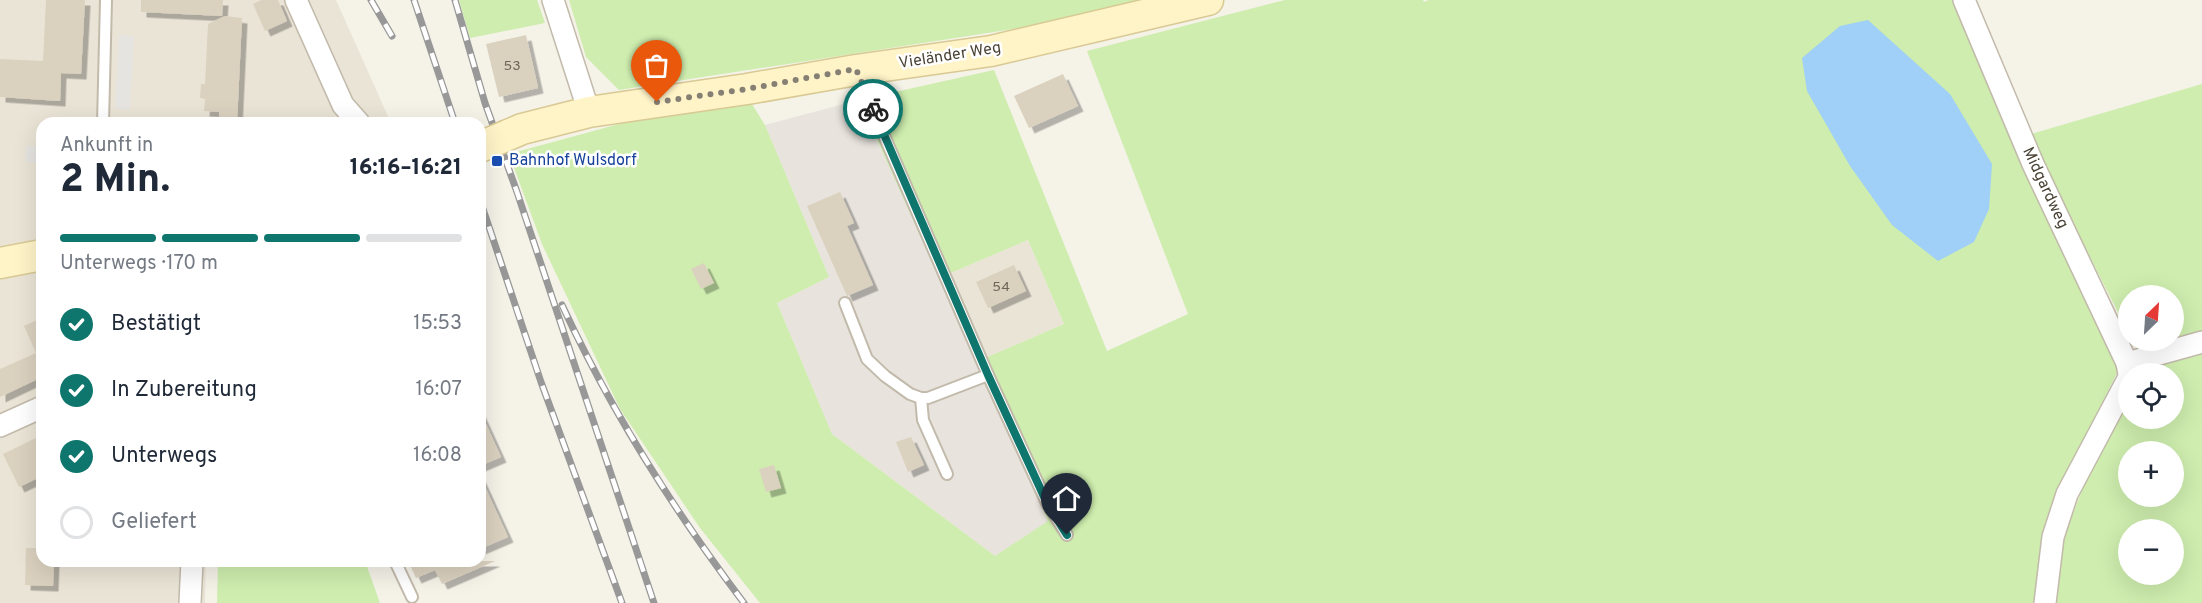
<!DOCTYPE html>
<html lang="de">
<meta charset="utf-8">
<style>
body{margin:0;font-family:Overpass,sans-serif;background:#f6f6f7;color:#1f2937;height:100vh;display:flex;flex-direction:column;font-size:22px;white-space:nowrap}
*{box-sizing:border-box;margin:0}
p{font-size:20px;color:#747a83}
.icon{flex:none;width:33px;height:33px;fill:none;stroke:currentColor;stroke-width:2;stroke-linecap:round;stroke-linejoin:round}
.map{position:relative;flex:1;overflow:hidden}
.sheet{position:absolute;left:36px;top:117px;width:450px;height:450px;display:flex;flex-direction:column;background:#fff;border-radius:18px;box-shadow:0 6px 24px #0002}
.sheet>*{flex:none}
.needle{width:39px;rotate:25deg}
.buttons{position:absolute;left:2118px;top:285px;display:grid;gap:12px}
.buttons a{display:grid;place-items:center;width:66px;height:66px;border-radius:50%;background:#fff;box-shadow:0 6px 24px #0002;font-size:30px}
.pin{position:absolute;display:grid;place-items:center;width:51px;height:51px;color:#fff;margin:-62px -26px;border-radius:50% 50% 50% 0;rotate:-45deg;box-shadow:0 0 6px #0007}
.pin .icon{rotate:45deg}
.courier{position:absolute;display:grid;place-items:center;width:60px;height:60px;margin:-30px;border:4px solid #0f766e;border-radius:50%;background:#fff;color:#222;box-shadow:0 2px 8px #0007}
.head em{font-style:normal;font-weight:800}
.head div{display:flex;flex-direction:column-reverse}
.head{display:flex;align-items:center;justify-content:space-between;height:102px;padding:0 24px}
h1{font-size:39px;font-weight:800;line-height:45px}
.bar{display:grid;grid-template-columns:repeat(4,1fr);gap:9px 6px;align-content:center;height:72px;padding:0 24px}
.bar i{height:8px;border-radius:4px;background:#e0e1e3}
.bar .selected{background:#0f766e}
.bar p{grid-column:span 4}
ol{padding:0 24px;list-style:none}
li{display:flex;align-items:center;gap:18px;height:66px}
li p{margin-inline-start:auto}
li .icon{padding:6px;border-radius:50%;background:#0f766e;color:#fff;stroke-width:4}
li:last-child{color:#747a83}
li i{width:33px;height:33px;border:3px solid #e0e1e3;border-radius:50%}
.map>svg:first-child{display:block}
</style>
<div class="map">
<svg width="2202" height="603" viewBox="0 0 2202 603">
<defs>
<filter id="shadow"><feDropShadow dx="5.5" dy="5.5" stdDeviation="0" flood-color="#0004"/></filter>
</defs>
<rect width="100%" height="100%" fill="#f5f2e8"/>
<g fill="#eae4d6">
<path d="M0 0H336L391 123H42V561H206L205 603H0Z"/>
<path d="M1028 240 1064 324 976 362 939 278Z"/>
</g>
<path fill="#e8e3dd" d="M859 100 1049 521 995 556 832 434 777 303 829 277 765 125Z"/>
<g fill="#ceedae" fill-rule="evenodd">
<path d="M459 0H537L545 23 470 38Z"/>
<path d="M569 0H1142L1046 24 619 90 586 57Z"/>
<path d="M1285 0H1423L1424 2 1429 0H1955L2118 371 2060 487 2038 603H760L700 528 620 409 542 244 509 154 641 118 750 101 765 125 829 277 777 303 832 434 995 556 1048 521 976 362 1064 324 1028 240 939 278 859 100 994 70 1107 351 1188 314 1087 51Z"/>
<path d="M2202 84V603H2053L2061 544 2095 457 2128 392V418H2174V374L2138 373 2144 362 2133 341 2174 340V296H2128V332L2028 135ZM2128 452H2174V496H2128ZM2128 530H2174V574H2128Z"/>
<path d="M218 561H365L380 603H217Z"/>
</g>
<g fill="#e6e4e0">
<path d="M119 35 134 36 130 110 115 109Z"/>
<path d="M26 146 42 147V163L25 162Z"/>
</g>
<path fill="#a0d0f7" d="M1868 20 1950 94 1992 164 1989 209 1974 242 1938 261 1892 225 1850 166 1807 91 1802 58 1840 26Z"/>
<g fill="#dbd1bf" filter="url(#shadow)">
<path d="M46 0H85L81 74 61 73 60 101 0 97V59L43 61Z"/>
<path d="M141 0H223L222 16 141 12Z"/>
<path d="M261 0H278L287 21 265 31 253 4Z"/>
<path d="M225 16 242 18 237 123H219V112L204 111 205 99 200 98 201 84H205L208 24Z"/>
<path d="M526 35 538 88 499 97 486 44Z"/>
<path d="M1063 74 1078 106 1029 128 1014 96Z"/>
<path d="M840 192 854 223 847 226 873 285 847 296 807 206Z"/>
<path d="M704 263 714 283 701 289 691 269Z"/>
<path d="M1014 265 1026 291 988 308 976 282Z"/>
<path d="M42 318V377L0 397V369L36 353 24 326Z"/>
<path d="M480 411 501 457 480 466Z"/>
<path d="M911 437 924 465 908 472 896 442Z"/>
<path d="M36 438 42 450V476L19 487 3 454Z"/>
<path d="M774 465 781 488 766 492 759 469Z"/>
<path d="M480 476 508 537 480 549Z"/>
<path d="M26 548H42V561H54L53 586 25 585Z"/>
<path d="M408 561H495L442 584 435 570 416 578Z"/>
</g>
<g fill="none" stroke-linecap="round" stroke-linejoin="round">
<g stroke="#c2baaa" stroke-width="14">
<g id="lane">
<path d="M856 71 988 375 1047 503 1067 535"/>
<path d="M103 123 106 0"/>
<path d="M845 303 867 359 885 376 910 394 921 398H928L988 375"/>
<path d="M921 398 923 420 947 474"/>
<path d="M395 561 412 597"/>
</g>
</g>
<g stroke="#c2baaa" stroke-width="24">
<g id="street">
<path d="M296 0 343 105 359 123"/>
<path d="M553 0 589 112"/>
<path d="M1964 0 2033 164 2127 363 2129 374"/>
<path d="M2127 363 2202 342"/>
<path d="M0 426 42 407"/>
<path d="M190 603 192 561"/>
<path d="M2045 603 2053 537 2067 494 2128 379"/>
</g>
</g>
<g stroke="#d9c994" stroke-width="33">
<g id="secondary">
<path d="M508 135 522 129 589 112 747 89 856 70 991 51 1208 0"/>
<path d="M0 263 42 255"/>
</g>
</g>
<use href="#lane" stroke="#fff" stroke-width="10"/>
<use href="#street" stroke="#fff" stroke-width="21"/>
<use href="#secondary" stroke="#fff4c8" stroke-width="30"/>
<g stroke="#989898" stroke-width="7">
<g id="rail">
<path d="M371 0 392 36"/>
<path d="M414 0 455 123"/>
<path d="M455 0 485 103 517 192 654 603"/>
<path d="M480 200 541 382 622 603"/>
<path d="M562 305C610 409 675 512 744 603"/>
</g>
</g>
<use href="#rail" stroke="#fff" stroke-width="4.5" stroke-dasharray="14" stroke-linecap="butt"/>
<g stroke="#d9c994" stroke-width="33" stroke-linecap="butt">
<path id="secondary-bridge" d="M480 147 508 135"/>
</g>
<use href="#secondary-bridge" stroke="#fff4c8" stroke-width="30"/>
</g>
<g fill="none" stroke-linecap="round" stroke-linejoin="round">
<path stroke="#868074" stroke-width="6" stroke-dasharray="0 10.8" d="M657 102 747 89 856 69 873 109"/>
<path stroke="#0f766e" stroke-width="8" d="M873 109 988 375 1047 503 1067 535"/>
</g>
<rect fill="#1a4fb4" stroke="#fff" stroke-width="2" x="491" y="155" width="12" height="12" rx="3"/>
<g text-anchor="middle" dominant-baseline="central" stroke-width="5" stroke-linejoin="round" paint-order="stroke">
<g font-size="14" fill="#6e6658">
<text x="512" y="66">53</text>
<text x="1001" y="287">54</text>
</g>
<g font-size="16" fill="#4a4336" stroke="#fff">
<text transform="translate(950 56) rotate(-9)">Vieländer Weg</text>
<text transform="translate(2045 188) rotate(65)">Midgardweg</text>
</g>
<g font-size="16" fill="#164399" stroke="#fff" text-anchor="start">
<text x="509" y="161">Bahnhof Wulsdorf</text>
</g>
</g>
</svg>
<div class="buttons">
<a><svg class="needle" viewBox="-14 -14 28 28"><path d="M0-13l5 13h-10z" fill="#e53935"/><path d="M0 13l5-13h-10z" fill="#747a83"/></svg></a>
<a><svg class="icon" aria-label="locate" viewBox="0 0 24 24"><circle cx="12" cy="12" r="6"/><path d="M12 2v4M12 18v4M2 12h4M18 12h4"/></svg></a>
<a>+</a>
<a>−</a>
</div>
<div class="pin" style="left:657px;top:102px;background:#ea580c"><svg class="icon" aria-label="bag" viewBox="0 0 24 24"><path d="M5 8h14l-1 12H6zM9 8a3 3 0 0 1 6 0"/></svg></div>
<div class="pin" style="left:1067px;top:535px;background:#1f2937"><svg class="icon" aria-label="home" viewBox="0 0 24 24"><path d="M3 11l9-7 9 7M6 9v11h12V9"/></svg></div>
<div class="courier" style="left:873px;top:109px"><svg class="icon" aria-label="bike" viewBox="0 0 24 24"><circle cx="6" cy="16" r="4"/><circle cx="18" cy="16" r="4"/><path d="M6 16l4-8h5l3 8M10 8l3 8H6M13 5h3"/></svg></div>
<section class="sheet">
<div class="head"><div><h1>2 Min.</h1><p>Ankunft in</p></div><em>16:16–16:21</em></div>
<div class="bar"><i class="selected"></i><i class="selected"></i><i class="selected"></i><i></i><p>Unterwegs · 170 m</p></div>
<ol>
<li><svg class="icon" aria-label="check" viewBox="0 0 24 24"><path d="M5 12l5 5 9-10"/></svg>Bestätigt<p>15:53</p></li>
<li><svg class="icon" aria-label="check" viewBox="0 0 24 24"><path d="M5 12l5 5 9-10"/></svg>In Zubereitung<p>16:07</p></li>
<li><svg class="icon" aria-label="check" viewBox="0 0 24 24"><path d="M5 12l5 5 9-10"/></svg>Unterwegs<p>16:08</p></li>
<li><i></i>Geliefert</li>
</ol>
</section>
</div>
